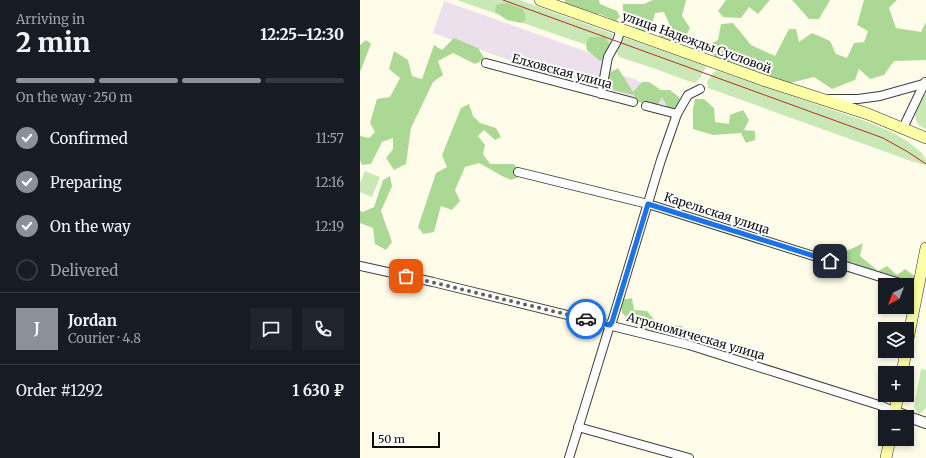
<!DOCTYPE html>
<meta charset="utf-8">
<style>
body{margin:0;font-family:Merriweather,serif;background:#20242c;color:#f1f3f6;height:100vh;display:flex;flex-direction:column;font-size:15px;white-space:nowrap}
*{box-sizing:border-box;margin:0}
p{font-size:13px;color:#9ea1a6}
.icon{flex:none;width:22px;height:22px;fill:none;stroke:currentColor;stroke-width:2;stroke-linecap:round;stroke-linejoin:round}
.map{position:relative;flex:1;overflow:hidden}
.panel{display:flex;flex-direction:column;background:#171b24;width:360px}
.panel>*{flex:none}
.needle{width:26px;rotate:222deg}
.tools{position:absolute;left:518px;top:278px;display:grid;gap:8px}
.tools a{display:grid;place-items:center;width:36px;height:36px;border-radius:0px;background:#171b24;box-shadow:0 2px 6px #0003;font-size:20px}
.scale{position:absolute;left:12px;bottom:10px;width:68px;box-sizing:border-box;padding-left:4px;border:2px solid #0c0c0c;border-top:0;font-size:11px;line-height:14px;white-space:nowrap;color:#0c0c0c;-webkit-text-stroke:3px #fff;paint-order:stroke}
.pin{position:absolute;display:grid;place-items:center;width:34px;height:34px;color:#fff;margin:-17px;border-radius:8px;box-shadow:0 2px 6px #0006}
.courier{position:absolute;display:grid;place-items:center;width:40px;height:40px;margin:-20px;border:3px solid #1a73e8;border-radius:50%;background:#fff;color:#222;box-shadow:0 1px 5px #0007}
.summary em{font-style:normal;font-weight:800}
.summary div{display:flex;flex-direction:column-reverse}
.summary{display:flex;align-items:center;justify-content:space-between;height:68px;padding:0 16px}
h1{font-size:26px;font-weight:800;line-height:30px}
.bar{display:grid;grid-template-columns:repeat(4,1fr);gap:6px 4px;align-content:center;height:48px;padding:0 16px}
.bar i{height:5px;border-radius:3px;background:#363941}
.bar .current{background:#8c9099}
.bar p{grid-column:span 4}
.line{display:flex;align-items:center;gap:10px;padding:0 16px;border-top:1px solid #363941}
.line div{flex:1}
.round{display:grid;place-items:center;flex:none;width:42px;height:42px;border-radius:0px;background:#20242c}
ol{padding:0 16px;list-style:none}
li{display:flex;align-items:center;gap:12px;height:44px}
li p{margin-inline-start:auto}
li .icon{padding:4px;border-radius:50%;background:#8c9099;color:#fff;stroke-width:4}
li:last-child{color:#9ea1a6}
li i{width:22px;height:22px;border:2px solid #363941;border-radius:50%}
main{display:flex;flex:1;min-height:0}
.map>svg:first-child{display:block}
</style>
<main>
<section class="panel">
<div class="summary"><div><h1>2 min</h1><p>Arriving in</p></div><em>12:25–12:30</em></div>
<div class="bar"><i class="current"></i><i class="current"></i><i class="current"></i><i></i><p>On the way · 250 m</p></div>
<ol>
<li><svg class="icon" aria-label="check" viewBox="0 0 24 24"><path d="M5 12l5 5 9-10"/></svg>Confirmed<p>11:57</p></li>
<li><svg class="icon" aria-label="check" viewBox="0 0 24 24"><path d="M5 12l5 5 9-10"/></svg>Preparing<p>12:16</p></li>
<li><svg class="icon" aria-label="check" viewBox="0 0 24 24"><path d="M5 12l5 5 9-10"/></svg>On the way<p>12:19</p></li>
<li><i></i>Delivered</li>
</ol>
<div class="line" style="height:72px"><b class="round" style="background:#8c9099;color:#fff">J</b><div><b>Jordan</b><p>Courier · 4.8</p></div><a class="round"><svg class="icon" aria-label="chat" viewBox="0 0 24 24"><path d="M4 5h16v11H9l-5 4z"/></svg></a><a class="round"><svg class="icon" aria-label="phone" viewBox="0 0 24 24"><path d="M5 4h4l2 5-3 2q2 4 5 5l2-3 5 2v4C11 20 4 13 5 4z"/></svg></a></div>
<div class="line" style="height:52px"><div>Order #1292</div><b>1 630 ₽</b></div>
</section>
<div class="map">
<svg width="566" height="458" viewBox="0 0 566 458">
<rect width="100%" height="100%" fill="#fffdea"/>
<path fill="#ebe0eb" d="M84 1 239 56 258 74 277 80 288 89 315 97 312 108 218 81 166 64 165 66 73 33Z"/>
<g fill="#cae8b5">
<path d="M97 0H160L253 34 248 49 241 50Z"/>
<path d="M261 36 346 66 341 77 335 83 322 79 296 69 259 57 256 50Z"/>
<path d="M356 70 505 121 532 132 547 141 562 153 566 160V165L554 162 348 88 347 81Z"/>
<path d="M566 93V129C546 121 559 105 566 93Z"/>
<path d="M5 171 20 177 12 197 0 192V183Z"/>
<path d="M561 369 566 370V408L561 413H558L554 407Z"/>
</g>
<g fill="#acd895">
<path d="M205 0H239L240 4 257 11 260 17 256 21 240 14 230 15 205 3Z"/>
<path d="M293 0H326L322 16 330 28 324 40 313 45 302 41 297 31 311 28 304 12 295 13 291 29 282 32 263 18V4H284Z"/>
<path d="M366 0H410L398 14 389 7 381 18 363 17 358 11Z"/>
<path d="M432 0H470L459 19H449Z"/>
<path d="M504 0H537L529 8 536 28 561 32 566 22V60L534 61 524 75 510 79 499 69 495 80 472 89 454 77 430 83 355 57 346 46 358 40 361 24 373 23 391 45 415 56 429 29H436L439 42 452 33 470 41 476 54 487 58 494 43 504 42 508 31 497 25Z"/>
<path d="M147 3 163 9 166 19 162 23 147 20 135 12 136 5Z"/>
<path d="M229 37H245L251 47 246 58 240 61 227 50 226 44Z"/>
<path d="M94 38 118 48 125 59 115 64 93 53 78 61 83 75 73 82 51 128 46 164 34 170 26 158 33 149V138L22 142 11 164 2 165 0 160V136L9 138 15 132 10 123 17 99 30 97 40 78 29 69 34 51 48 60 52 76 62 79 74 45 82 50Z"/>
<path d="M6 40 11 44 0 72V45Z"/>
<path d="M172 64 210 76 212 87 205 89 176 77 163 78 157 68Z"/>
<path d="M258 68 273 92 282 82H289L301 90H310L320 98 314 111 309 110 302 97 297 106 278 102 274 95 253 90 247 75Z"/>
<path d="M335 99H344L354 108 355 122 369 124 370 115 383 110 389 120 384 130 395 131V140L386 143 381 133 353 135 333 129V109Z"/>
<path d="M109 104 113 116 120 123 136 128 141 137 135 140 124 130 118 136 125 145 123 154 130 164H154L163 175 151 180 142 176 119 163 105 167 95 190 100 201 92 210 81 206 74 232 63 234 58 227 76 173 87 167 82 155 101 108Z"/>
<path d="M30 176 32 186 21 211 32 242 26 250 15 244 13 228 0 223V211L3 212 14 207 23 180Z"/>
<path d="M503 243 500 256 518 271 527 266 537 275 545 269 556 277 552 284 537 278 522 284 515 271H497L492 262 474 267 462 251 470 246 485 252Z"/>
<path d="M272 298 274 310 287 311 298 324 322 326 326 336 307 340 276 326 262 313 260 300Z"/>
</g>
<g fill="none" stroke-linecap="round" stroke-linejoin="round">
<g stroke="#3f3f3f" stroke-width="10">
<g id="minor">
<path d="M126 63 273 102"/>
<path d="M241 94 248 57 257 41 261 29"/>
<path d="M470 99H498L520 96 563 84"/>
<path d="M286 106 317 114"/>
<path d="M543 128 565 82"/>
<path d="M158 172 288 204 546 285"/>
<path d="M0 266 73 282 329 345 522 406 535 412"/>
<path d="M218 427 329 458"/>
<path d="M209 458 250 325 252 322 301 160 317 114 328 95 340 89"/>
</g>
</g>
<g stroke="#3f3f3f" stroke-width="12">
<path id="tertiary" d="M535 412 566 423"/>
</g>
<g stroke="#2e2e2e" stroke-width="12">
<g id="secondary">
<path d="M180 0 406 81 508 114 566 138"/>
<path d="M547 344 566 248"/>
<path d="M542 373 546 351"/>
<path d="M534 417 538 395"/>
<path d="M526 458 530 439"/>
</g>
</g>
<use href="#minor" stroke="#fff" stroke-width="8"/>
<use href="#tertiary" stroke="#fff" stroke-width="10"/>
<use href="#secondary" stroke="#fefea6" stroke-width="11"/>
<path stroke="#b92f26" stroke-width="1" d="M143 0 523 138 548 152 566 164"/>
</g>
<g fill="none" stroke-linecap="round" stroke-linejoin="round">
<path stroke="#61605a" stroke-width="4" stroke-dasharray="0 7.2" d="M46 276 226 319"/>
<path stroke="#1a73e8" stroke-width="5" d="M226 319 250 325 252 322 288 204 470 261"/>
</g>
<g text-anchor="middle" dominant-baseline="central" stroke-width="4" stroke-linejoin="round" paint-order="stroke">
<g font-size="12" fill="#0c0c0c" stroke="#fff">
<text transform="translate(337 42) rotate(20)">улица Надежды Сусловой</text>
<text transform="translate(202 71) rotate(15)">Елховская улица</text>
<text transform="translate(357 213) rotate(18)">Карельская улица</text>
<text transform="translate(336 336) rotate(16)">Агрономическая улица</text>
</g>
</g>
</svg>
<div class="tools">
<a><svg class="needle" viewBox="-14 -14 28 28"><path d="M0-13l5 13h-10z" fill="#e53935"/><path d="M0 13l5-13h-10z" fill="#9ea1a6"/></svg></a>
<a><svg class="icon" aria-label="layers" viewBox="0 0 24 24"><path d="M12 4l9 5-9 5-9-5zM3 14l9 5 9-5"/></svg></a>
<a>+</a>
<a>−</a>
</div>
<div class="scale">50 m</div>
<div class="pin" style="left:46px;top:276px;background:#ea580c"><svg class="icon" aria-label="bag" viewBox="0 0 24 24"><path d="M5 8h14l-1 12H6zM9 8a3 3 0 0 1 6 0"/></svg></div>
<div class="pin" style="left:470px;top:261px;background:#1f2937"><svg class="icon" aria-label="home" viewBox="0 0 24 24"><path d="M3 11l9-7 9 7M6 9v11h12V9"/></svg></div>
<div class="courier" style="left:226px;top:319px"><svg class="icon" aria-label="car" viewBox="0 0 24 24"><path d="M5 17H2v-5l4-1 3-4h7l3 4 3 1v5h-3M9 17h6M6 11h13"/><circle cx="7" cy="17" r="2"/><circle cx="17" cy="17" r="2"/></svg></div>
</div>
</main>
